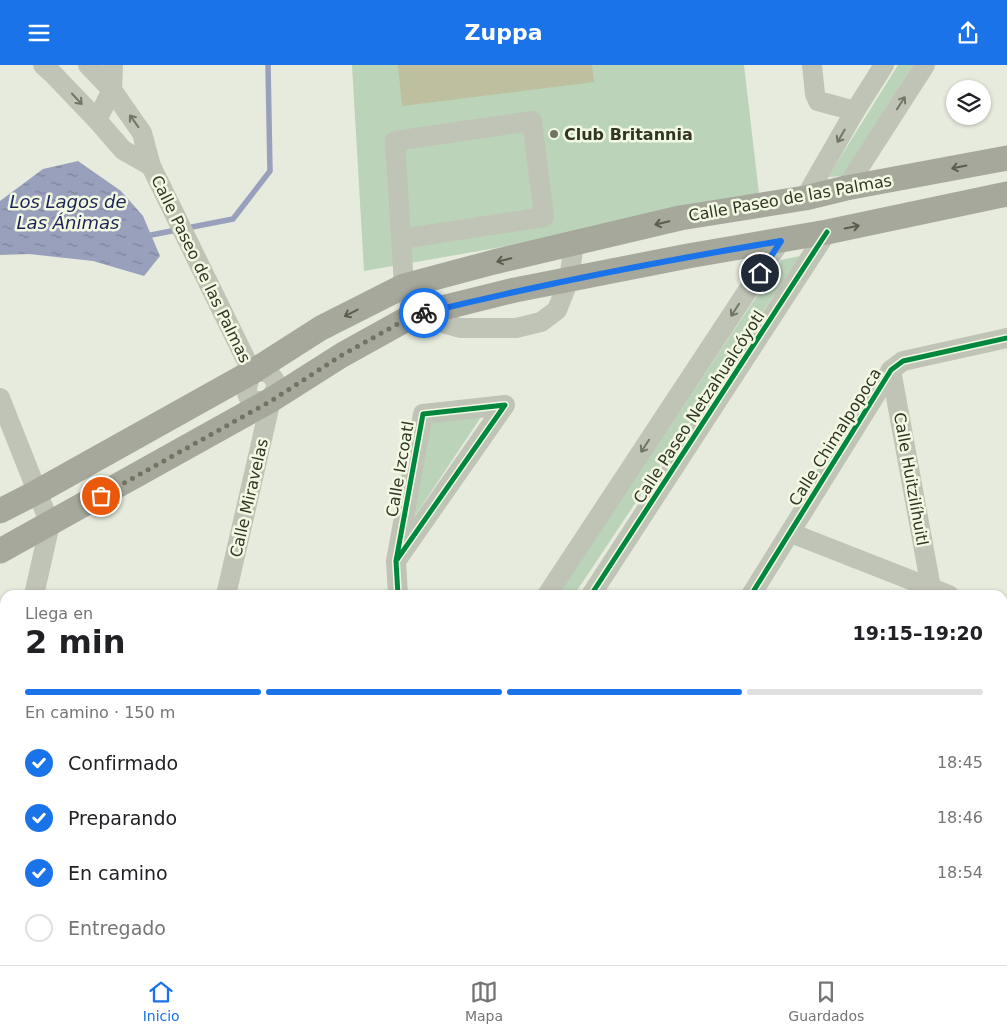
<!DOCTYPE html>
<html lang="es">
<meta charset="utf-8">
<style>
body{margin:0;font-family:"DejaVu Sans",sans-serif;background:#f2f2f2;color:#202124;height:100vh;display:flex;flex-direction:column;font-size:19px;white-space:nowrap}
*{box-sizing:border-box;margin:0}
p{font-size:16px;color:#757577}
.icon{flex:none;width:28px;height:28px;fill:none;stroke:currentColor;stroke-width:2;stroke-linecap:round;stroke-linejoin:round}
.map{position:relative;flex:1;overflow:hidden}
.drawer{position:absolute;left:0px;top:525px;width:1008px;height:375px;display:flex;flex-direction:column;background:#fff;border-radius:15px 15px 0 0;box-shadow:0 1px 4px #0004}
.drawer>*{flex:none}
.buttons{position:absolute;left:946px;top:15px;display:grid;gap:10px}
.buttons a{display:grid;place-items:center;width:45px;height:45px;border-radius:50%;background:#fff;box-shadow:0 1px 4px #0004;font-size:25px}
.pin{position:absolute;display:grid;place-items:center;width:42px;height:42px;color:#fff;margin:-21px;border:2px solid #fff;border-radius:50%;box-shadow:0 1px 5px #0007}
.courier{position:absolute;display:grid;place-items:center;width:50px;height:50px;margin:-25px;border:4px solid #1a73e8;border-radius:50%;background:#fff;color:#222;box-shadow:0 1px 6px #0007}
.overview em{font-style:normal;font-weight:600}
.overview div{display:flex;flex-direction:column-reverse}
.overview{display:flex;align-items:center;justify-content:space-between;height:85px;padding:0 25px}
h1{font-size:32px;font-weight:600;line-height:38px}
.bar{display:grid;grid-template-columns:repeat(4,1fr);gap:8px 5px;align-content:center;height:60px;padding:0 25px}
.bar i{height:6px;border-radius:4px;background:#e0e0e0}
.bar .active{background:#1a73e8}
.bar p{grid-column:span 4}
ol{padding:0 25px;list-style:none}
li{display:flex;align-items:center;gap:15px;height:55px}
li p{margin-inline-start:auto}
li .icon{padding:5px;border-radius:50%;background:#1a73e8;color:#fff;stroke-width:4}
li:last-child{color:#757577}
li i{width:28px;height:28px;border:2px solid #e0e0e0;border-radius:50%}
header{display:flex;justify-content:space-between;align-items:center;height:65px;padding:0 25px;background:#1a73e8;color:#fff;font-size:22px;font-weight:600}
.tabs{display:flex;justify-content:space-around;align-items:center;height:70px;border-top:1px solid #e0e0e0;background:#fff;font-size:14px;color:#757577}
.tabs a{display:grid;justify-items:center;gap:2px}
.tabs .active{color:#1a73e8}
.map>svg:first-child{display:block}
</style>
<header><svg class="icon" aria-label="menu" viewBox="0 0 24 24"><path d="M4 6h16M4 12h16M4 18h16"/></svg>Zuppa<svg class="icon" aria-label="share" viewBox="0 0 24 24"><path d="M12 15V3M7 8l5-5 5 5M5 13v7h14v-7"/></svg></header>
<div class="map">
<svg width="1007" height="900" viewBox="0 0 1007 900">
<defs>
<pattern id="water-ripples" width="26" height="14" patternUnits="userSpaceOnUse" patternTransform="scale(1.25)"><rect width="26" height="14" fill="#98a0bc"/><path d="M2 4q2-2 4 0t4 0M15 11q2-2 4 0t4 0" fill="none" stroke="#7d8399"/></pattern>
</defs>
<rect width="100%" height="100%" fill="#e7ebdd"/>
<g fill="#bbd3b9">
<path d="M352 0H744L760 137 364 206Z"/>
<path d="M898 0H913L843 111 828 112Z"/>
<path d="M800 191 574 530H557L781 195Z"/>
<path d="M483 349 411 457 432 353Z"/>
</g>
<path fill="url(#water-ripples)" d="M78 96 121 126 143 151 160 191 144 211 93 196 29 189 0 190V136L43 104Z"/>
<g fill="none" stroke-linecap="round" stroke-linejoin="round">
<path stroke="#98a0bc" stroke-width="5.5" d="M151 170 233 154 270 106 268 0"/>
<g stroke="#98a0bc" stroke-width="34">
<path d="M0 849 5 848"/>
<path d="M977 895 984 900"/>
</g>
</g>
<path fill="#bdbf9e" d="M398 0H592L594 17 402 41Z"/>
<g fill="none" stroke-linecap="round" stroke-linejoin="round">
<g stroke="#c0c4b6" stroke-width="20">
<path d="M43 0 53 9 97 55 123 85 151 101"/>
<path d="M88 0 112 25 142 68 151 101 252 307"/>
<path d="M812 0 815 29 818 36 855 46"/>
<path d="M97 55 112 25 113 0"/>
<path d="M846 123 925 0"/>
<path d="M805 133 855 46 884 0"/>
<path d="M401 174 544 152 532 56 395 76 404 221 414 250 460 263H516L541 257 557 245 569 215 574 178"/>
<path d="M891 305 931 523"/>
<path d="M252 307C243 330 244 339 271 335"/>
<path d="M0 333 50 459 34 530"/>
<path d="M791 468 949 530"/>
<path d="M396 496 505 340 423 349 396 496 398 530"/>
<path d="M226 530 271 335 277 320C271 306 266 306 252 307"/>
<path d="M547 530 781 175"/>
<path d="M591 530 827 167"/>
<path d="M751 530 891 305 903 296 1007 273"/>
<path d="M1002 550 1007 552"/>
<path d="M0 636 5 630"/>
<path d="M1002 696 1007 698"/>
<path d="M0 772 5 771"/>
<path d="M1002 846 1007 847"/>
</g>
<g stroke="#a6a89c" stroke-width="25">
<path d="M0 446 37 427 252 307 321 263 404 221 494 197 680 153 805 133 846 123 1007 93"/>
<path d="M0 486 271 335 342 290 414 250 515 225 688 191 827 167 1007 129"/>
</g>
<g stroke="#f2f9e3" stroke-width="8">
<g id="cycleway">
<path d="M396 496 505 340 423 349 396 496 398 530"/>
<path d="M591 530 827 167"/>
<path d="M751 530 891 305 903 296 1007 273"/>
</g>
</g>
<use href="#cycleway" stroke="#00873e" stroke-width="5"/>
</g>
<defs><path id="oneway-shaft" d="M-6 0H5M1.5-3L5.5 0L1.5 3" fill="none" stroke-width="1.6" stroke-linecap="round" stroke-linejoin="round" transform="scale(1.25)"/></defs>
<g stroke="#727566">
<use href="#oneway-shaft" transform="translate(77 34) rotate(47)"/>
<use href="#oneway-shaft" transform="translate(901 38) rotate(-57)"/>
<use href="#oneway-shaft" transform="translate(134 56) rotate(-126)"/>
<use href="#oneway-shaft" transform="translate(841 71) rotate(120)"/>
<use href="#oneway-shaft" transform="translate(735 245) rotate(123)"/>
<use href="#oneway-shaft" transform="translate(645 381) rotate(123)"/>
</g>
<g stroke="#5b5d4f">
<use href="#oneway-shaft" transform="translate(959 102) rotate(169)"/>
<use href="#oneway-shaft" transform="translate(662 158) rotate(167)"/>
<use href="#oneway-shaft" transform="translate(852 162) rotate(-12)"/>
<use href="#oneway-shaft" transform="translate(504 195) rotate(167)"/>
<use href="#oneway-shaft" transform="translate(351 248) rotate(153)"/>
</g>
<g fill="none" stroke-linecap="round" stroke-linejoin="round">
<path stroke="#717465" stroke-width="5" stroke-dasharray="0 9" d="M101 431 271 336 342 290 414 250 424 248"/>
<path stroke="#1a73e8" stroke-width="6" d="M424 248C542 219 661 196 781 176L760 208"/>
</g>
<circle fill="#717465" stroke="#f2f9e3" stroke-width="2" cx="554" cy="69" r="5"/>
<g text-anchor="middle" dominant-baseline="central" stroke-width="5" stroke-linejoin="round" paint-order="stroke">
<g font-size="16" font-weight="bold" fill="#323425" stroke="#f2f9e3" text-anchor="start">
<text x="564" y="69">Club Britannia</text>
</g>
<g font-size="16" fill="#323425" stroke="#f2f9e3">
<text transform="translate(790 133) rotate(-10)">Calle Paseo de las Palmas</text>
<text transform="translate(201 204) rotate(64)">Calle Paseo de las Palmas</text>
<text transform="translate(699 342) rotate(-57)">Calle Paseo Netzahualcóyotl</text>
<text transform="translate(835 372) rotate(-58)">Calle Chimalpopoca</text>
<text transform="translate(400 404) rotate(-80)">Calle Izcoatl</text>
<text transform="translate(911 414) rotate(80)">Calle Huitzilíhuitl</text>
<text transform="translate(249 433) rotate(-77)">Calle Miravelas</text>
</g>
<g font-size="18" font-style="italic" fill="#1a2456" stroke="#f2f9e3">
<text x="68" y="136">Los Lagos de<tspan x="68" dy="21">Las Ánimas</tspan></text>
</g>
</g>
</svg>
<div class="buttons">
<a><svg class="icon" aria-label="layers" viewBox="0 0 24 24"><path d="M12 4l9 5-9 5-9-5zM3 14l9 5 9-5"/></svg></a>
</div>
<div class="pin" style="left:101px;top:431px;background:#ea580c"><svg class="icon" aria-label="bag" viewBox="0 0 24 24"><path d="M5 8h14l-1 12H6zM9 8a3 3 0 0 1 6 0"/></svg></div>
<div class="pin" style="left:760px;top:208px;background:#1f2937"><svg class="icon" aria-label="home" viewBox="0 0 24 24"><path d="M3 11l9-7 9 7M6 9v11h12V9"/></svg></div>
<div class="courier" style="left:424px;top:248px"><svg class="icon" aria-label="bike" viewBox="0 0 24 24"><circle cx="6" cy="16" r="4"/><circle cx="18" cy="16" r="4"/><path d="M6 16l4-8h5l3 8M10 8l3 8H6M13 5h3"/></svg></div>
<section class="drawer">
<div class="overview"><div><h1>2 min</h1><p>Llega en</p></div><em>19:15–19:20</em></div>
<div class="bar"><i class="active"></i><i class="active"></i><i class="active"></i><i></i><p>En camino · 150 m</p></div>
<ol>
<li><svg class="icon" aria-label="check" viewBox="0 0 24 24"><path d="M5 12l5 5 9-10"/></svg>Confirmado<p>18:45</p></li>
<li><svg class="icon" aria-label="check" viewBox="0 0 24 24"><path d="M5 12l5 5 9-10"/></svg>Preparando<p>18:46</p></li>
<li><svg class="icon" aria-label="check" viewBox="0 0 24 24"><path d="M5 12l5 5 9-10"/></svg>En camino<p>18:54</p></li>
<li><i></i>Entregado</li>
</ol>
</section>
</div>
<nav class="tabs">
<a class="active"><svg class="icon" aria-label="home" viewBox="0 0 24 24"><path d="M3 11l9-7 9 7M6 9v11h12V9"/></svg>Inicio</a>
<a><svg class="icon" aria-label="map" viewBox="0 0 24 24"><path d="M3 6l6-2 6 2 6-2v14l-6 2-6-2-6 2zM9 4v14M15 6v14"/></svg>Mapa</a>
<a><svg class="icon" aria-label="saved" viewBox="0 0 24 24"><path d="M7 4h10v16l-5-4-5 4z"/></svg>Guardados</a>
</nav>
